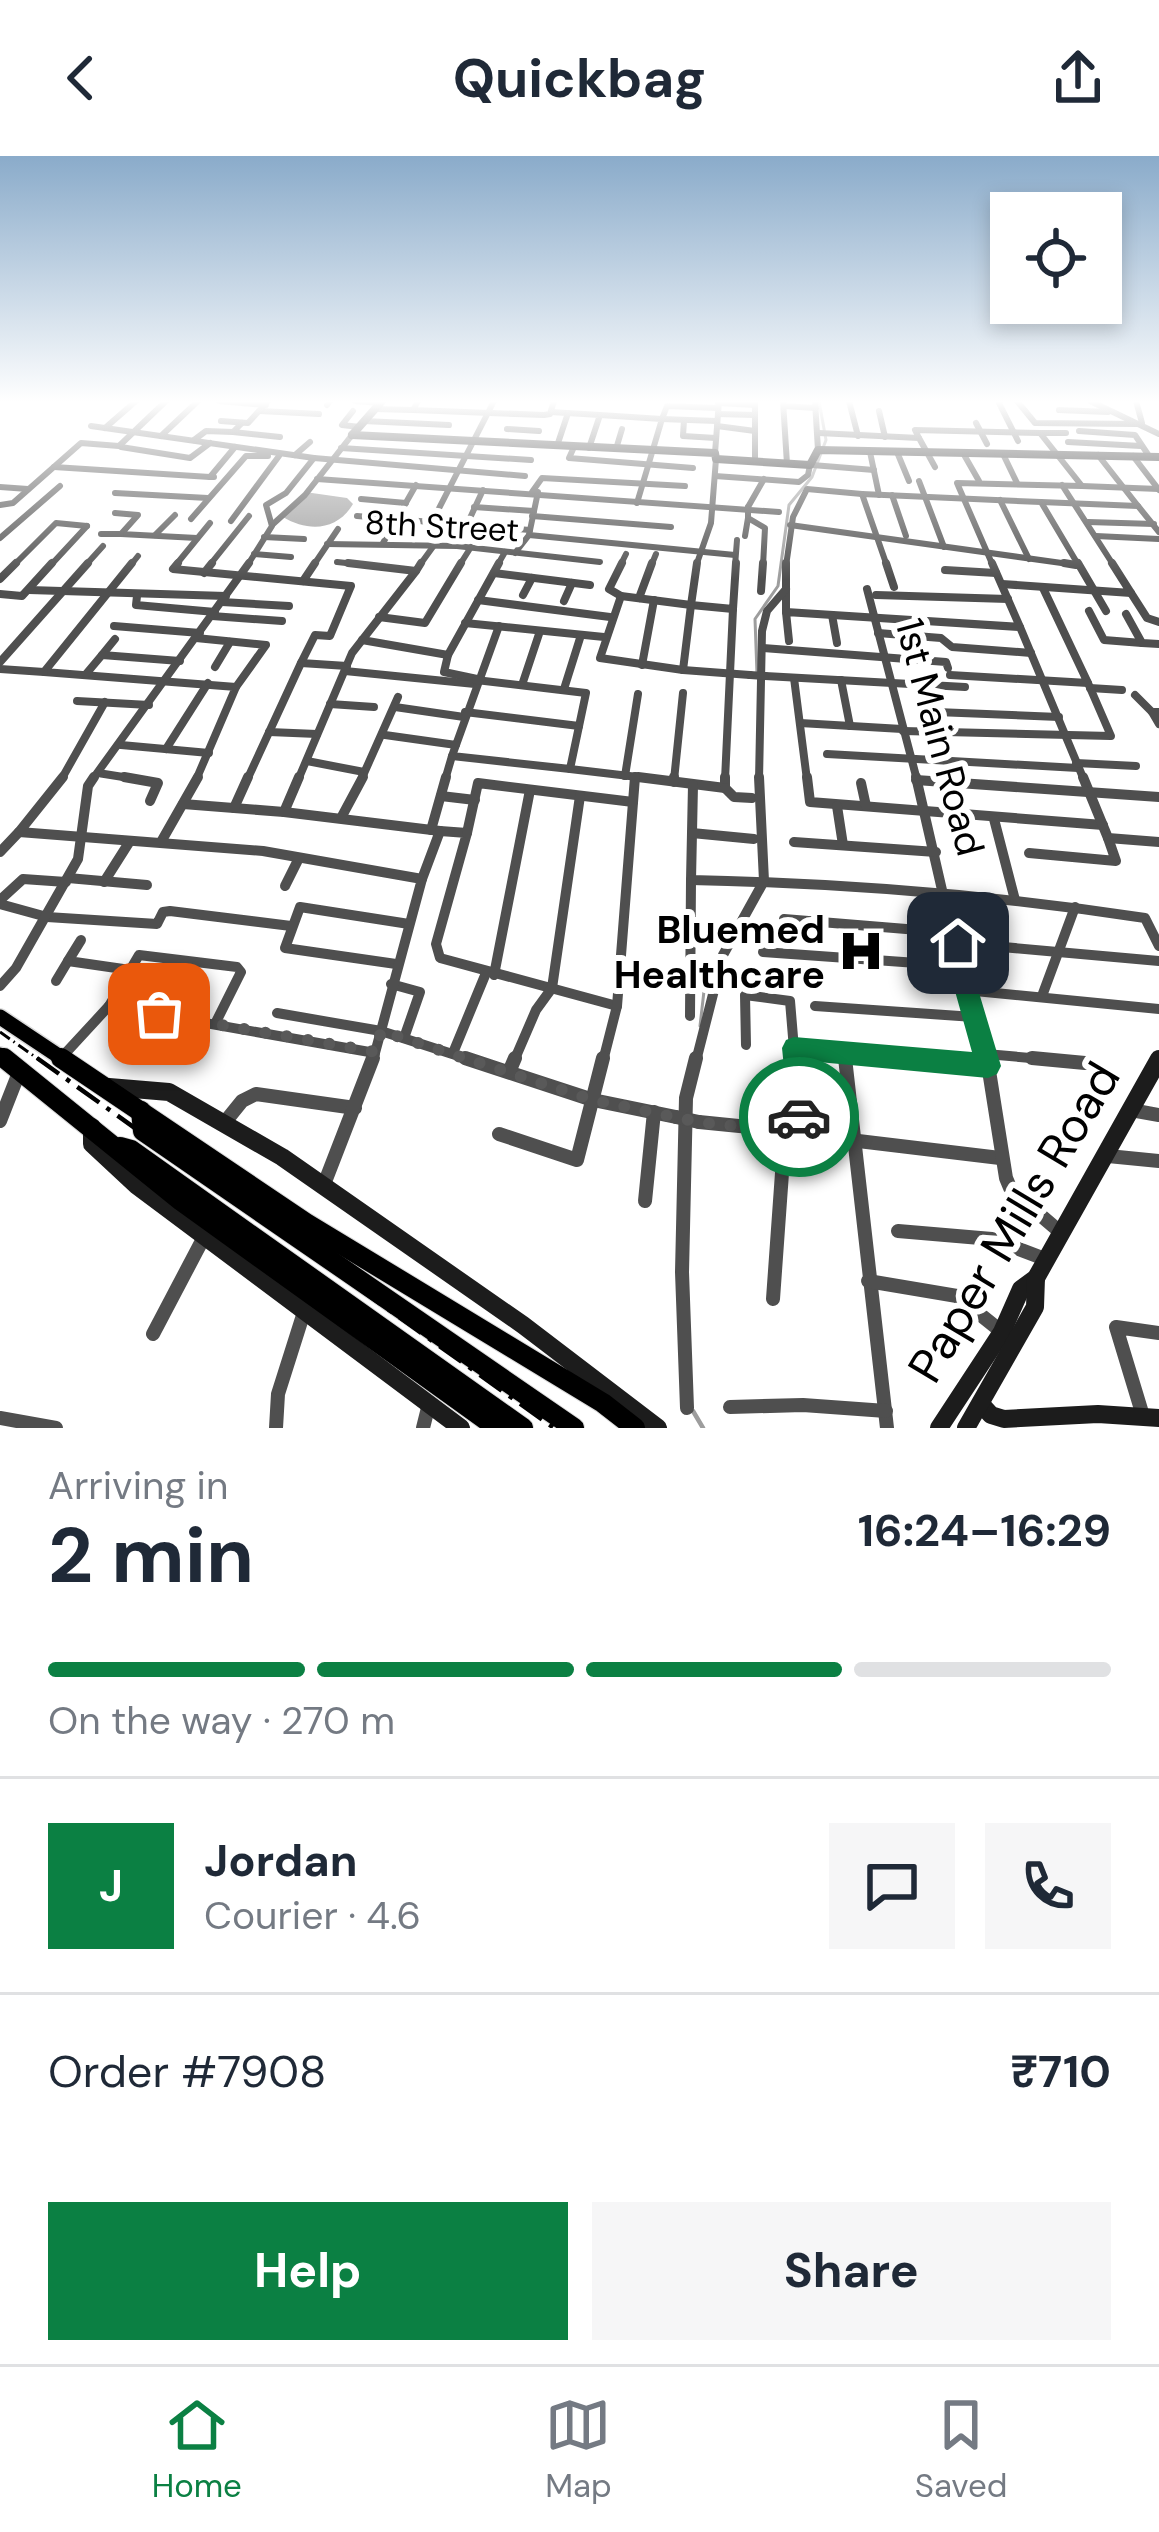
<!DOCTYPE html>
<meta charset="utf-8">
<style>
body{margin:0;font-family:"DM Sans",sans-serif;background:#f6f6f7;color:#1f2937;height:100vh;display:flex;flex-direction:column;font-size:45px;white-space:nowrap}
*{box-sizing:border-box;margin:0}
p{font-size:39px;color:#747a83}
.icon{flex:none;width:66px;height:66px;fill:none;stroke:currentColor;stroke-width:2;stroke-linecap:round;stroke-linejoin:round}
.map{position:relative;height:1272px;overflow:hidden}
.details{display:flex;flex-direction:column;background:#fff;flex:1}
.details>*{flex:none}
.tools{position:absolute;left:990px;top:36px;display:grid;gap:24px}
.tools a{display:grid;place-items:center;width:132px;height:132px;border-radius:0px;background:#fff;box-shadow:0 6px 18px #0003;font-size:60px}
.pin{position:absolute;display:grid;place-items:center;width:102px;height:102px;color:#fff;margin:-51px;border-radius:24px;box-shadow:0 6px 18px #0006}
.courier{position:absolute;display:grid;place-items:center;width:120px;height:120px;margin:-60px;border:9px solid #0b8043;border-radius:50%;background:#fff;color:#222;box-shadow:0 3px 15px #0007}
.headline em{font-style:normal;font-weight:700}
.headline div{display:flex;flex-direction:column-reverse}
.headline{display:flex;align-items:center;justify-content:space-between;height:204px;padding:0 48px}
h1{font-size:78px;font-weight:700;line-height:90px}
.bar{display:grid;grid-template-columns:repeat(4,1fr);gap:18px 12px;align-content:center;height:144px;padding:0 48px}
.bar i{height:15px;border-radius:9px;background:#e0e1e3}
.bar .on{background:#0b8043}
.bar p{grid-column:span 4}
.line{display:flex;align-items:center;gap:30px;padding:0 48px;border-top:3px solid #e0e1e3}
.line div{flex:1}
.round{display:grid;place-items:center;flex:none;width:126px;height:126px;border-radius:0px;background:#f6f6f7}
.action{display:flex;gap:24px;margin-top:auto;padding:24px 48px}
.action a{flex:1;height:138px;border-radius:0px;background:#0b8043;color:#fff;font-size:48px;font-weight:700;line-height:138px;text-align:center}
.action a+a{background:#f6f6f7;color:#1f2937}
header{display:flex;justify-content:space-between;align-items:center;height:156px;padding:0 48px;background:#fff;font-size:54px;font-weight:700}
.tab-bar{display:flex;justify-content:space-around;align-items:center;height:168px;border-top:3px solid #e0e1e3;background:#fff;font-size:33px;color:#747a83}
.tab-bar a{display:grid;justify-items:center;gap:6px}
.tab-bar .on{color:#0b8043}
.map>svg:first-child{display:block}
</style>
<header><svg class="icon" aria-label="back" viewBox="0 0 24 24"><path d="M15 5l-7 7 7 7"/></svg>Quickbag<svg class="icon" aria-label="share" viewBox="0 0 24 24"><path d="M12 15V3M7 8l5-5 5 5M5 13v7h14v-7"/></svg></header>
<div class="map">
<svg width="1159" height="1272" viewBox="0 0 1159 1272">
<rect width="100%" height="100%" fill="#fff"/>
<path fill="#9d9d9d" d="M305 336 347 342 353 348C337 375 308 376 283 361Z"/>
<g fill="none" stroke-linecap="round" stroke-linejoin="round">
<g stroke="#9d9d9d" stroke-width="3">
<path d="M757 518 755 463 778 430 789 349 812 321 826 284 819 245"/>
<path d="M700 870 704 835 712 822"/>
</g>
<path stroke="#9d9d9d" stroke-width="4.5" d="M693 1255 703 1272"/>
<g stroke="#dbdbdb" stroke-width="18">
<g id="primary-far1">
<path d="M0 861 66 905"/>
<path d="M0 899 8 905"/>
</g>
</g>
<g stroke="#dbdbdb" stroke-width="22">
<g id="primary">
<path d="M4 902 181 1045 497 1272"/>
<path d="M61 902 306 1067 603 1247 635 1272"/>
<path d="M141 955 143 975 574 1272"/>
<path d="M120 991 131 994 523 1272"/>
</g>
</g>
<g stroke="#4f4f4f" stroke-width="6">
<path d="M219 245 266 249"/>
<path d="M355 245 381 247"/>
<path d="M418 245 413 254 544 259 550 258 554 245"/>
<path d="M755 245V306"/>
<path d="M783 245 787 308"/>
<path d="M815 245 818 294"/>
<path d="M849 245 858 280"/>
<path d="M998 245 1018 285"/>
<path d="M1017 245 1035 267 1137 268"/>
<path d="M1090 245 1159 278"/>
<path d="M1136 245 1142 267"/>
<path d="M718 247 755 249"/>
<path d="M327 249 330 245"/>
<path d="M784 250 816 252"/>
<path d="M376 253 413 254"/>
<path d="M1059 254 1108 256"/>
<path d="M260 255 319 258"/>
<path d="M353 255 342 269 360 271"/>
<path d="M879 255 885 281"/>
<path d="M551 256 600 259 589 292"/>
<path d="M718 258 755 259"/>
<path d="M600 259 662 263 637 347"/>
<path d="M662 263 667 250 718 252"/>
<path d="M662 263 717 265"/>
<path d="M684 264 683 280 716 282"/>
<path d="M221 265 248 267 268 245"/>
<path d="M364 265 449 269"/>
<path d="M242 267 233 276 280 281"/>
<path d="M976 267 987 288"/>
<path d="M91 270 314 302"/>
<path d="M717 270 755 275"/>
<path d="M105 272 136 245"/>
<path d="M507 273 539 275"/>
<path d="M1079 275 1135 279 1149 300"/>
<path d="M819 277 919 282 935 311"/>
<path d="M1040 277H1066"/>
<path d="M161 280 198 245"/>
<path d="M919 282 915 274 1040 277 1082 330 957 327 993 410"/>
<path d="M194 284 206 275 233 276"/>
<path d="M1068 286 1141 290"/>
<path d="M557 290 568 257"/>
<path d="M121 291 190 302 210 287"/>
<path d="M574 291 569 302 693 312"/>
<path d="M341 292 531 304"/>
<path d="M616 293 622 273"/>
<path d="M870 296 879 339"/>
<path d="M897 296 909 325"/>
<path d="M715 297 719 245"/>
<path d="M963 297 979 325"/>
<path d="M1003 298 1017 327"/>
<path d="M295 299 310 286"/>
<path d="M1098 299 1138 350"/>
<path d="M1133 300 1159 334"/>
<path d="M812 309 874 314"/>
<path d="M54 311 210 321"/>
<path d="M715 320 799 326 808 319 810 309"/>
<path d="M214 321H210L235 291"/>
<path d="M317 323 779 356"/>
<path d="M919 325 944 391"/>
<path d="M1062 329 1114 410"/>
<path d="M1082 330 1159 333"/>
<path d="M0 331 28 333"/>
<path d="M532 336 542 322 685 330"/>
<path d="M115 337 208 342"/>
<path d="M892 339 906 380"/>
<path d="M361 343 406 347"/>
<path d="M1000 344 1029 403"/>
<path d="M1041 346 1138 350 1159 376"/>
<path d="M0 349 13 347 81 287 119 290 166 245"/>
<path d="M474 351 534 355"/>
<path d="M748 351V362L765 372 763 410"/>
<path d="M748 351 764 323"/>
<path d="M115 357 138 359 121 378 197 382"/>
<path d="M357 360 530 374"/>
<path d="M532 360 671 371"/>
<path d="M191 363 246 300H268"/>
<path d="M231 365 279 300"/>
<path d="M432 366 494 245"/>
<path d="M1088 366 1154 368"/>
<path d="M272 369 305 339 352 279"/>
<path d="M790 369 1076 409"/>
<path d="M101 378H121"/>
<path d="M155 379 175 359"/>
<path d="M529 379 735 399"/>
<path d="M745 380 748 362"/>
<path d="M1096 380 1159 383"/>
<path d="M264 381 304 383"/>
<path d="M0 382 60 330"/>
<path d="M383 387 416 329"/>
<path d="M327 388 457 390 600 406"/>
<path d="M457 390 483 334"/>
<path d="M515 397 529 379 538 336"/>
<path d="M254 398 291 401"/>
<path d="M337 406 374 410"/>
<path d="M13 410 56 367 87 370"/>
<path d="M50 410 87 370"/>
<path d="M85 410 103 390"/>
<path d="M130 410 138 400"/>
<path d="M175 410 210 367"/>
<path d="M209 410 249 360"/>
<path d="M247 410 272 370 266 349 286 337 314 302 525 320"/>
<path d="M313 410 338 373"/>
<path d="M419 410 435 388"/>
<path d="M459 410 471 391"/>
<path d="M497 410 505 396"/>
<path d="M620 410 626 398"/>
<path d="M651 410 656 398"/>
<path d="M696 410 711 367 716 303"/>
<path d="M735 410 737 384"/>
<path d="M786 410 793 361 807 333 862 338"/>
<path d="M887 410 862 338 1041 346 1079 410"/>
</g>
<g stroke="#4f4f4f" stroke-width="8">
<path d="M132 407 44 516 236 531 196 624"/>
<path d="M178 407 173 413 351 430 330 480 315 479 301 507 347 510"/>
<path d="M697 407 691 449 733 453 736 407"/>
<path d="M786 407V456"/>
<path d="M886 407 894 431"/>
<path d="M1064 407 1076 409"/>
<path d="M1078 407 1106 455"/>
<path d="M945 414 996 417"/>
<path d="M416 415 421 407"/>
<path d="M204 417 212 407"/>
<path d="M494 417 590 429"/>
<path d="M0 423 16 407"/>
<path d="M303 425 315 407"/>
<path d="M1002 428 1131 437 1112 407"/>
<path d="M867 433 917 624"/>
<path d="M29 434 226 440"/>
<path d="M761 435 763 407"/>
<path d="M1131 437 1147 462 1159 466"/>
<path d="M0 438 22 440 52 407"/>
<path d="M523 439 532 422"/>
<path d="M876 439 1008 443"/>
<path d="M137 440 136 449 215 456"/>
<path d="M621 440 609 433 622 407"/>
<path d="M621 440 691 449 683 514 600 502Z"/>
<path d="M639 442 652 407"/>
<path d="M478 444 610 461"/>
<path d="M564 445 572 427"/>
<path d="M222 446 289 450"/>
<path d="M1089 455 1104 484 1142 487"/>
<path d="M1126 458 1142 487 1159 488"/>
<path d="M832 459 837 487"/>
<path d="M212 460 282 465"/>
<path d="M379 461 425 467 461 407"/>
<path d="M465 467 604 481"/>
<path d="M114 470 200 477"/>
<path d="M1020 471 1084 624"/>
<path d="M878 477 941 482 952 491 1031 497"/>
<path d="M196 482 266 489 236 531"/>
<path d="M362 484 448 499 499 407"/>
<path d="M789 485 786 456 1020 471 992 407"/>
<path d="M763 492 946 506 948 512"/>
<path d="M102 499 115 483"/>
<path d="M448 499 444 516 477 523"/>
<path d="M0 506 88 407"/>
<path d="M642 509 654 444"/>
<path d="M215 511 230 486"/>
<path d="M0 513 44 516"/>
<path d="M683 514 750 519"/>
<path d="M345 515 475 528"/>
<path d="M86 518 102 499 180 505"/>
<path d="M950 519 1088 527 1043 432"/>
<path d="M765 520 965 531"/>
<path d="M794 522 807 624"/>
<path d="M841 524 850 570"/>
<path d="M522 529 540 475"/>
<path d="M1090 532 1122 534"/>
<path d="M564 533 581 479"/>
<path d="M1135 539 1152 556"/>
<path d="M77 545 149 549"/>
<path d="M330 548 374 551"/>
<path d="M395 551 464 561"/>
<path d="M465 556 579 570"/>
<path d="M936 556 1059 561"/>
<path d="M1159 556H1152L1159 568"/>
<path d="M800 567 902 573"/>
<path d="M903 575 1111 580 1088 527"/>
<path d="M269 576 317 578"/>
<path d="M385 579 456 589 499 470"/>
<path d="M121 589 209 597"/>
<path d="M456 589 452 600 570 613 586 537 476 524"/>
<path d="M166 593 208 527"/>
<path d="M827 598 1078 612"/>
<path d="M307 605 364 616"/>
<path d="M1076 607 1136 610"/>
<path d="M570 613 663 624"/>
<path d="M98 617 142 624"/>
<path d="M625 620 638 538"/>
<path d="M61 624 105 546"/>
<path d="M92 624 249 407"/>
<path d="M247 624 301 507"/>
<path d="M298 624 352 497 416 415 348 407"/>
<path d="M361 624 398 541"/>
<path d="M445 624 452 600"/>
<path d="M674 624 683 537"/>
<path d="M725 624 733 453"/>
<path d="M759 624 762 475 767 455 786 433"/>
<path d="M916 624H921"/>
</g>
<g stroke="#4f4f4f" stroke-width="10">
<path d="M124 621 158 627 150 645"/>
<path d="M638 621 725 632V621"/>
<path d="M807 621 810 646 1103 669"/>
<path d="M916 621 965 834 988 905"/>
<path d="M1083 621 1108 682 1159 686"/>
<path d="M916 624 1159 641"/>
<path d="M674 626V621"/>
<path d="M861 627 866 650"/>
<path d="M693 629 691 724C843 727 994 739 1145 762L1159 790"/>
<path d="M725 632 734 641 752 642"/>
<path d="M441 640 475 644"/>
<path d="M183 648 284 656 299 621"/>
<path d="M837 650 843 689"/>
<path d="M234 652 248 621"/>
<path d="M284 656 440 675 422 723"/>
<path d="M341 662 363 621"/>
<path d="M994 663 1015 744"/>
<path d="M431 674 446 621"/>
<path d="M440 675 467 677 436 788 440 802 617 850 603 905"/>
<path d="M467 677 478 627 633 646"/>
<path d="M692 677 754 683"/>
<path d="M161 686 198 621"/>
<path d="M794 686 936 696"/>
<path d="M0 696 19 676"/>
<path d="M1029 697 1116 705 1108 682"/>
<path d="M68 722 147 729"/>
<path d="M104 726 130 685"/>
<path d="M285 730 299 702"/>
<path d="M0 744 23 723 66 726"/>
<path d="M0 748 47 761 157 768 163 756 170 755 291 770"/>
<path d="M784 763 955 777"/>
<path d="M691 772 724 774"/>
<path d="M81 784 68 805 130 814"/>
<path d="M958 787 1159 805"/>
<path d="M763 796 959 810"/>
<path d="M396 808 285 792 300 751 409 768"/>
<path d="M494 819 530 634"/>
<path d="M56 825 68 805"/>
<path d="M391 828 420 836 404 882"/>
<path d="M0 830 16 812 78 703 88 630 94 621"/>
<path d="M965 834 1159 853"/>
<path d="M1042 840 1075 751"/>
<path d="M109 850 139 799 237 811 241 816 215 868"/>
<path d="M617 850 635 621"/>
<path d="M815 850 974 861"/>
<path d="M277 857 381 875 474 905"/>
<path d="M690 860 691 724"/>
<path d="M746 889 745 839 790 845 795 905"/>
<path d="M794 892 845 898"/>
<path d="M453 897 486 817"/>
<path d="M986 898 1065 905"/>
<path d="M61 902 109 850 375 897 422 723 263 695 19 676 63 621"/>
<path d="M372 905 375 897"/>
<path d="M514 905 536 854 552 832 580 640"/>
<path d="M696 905 723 799 764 725 759 621"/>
<path d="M846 905 845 898 931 905"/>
</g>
<g stroke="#4f4f4f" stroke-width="14">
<path d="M465 902 593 944 676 961"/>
<path d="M794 902 800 978 1000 1002"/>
<path d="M845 902 887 1272"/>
<path d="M895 902 988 910"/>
<path d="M987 902 1006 1022 1011 1034 1059 1075"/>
<path d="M1032 902 1085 907"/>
<path d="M509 916 515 902"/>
<path d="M1131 954 1159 959"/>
<path d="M0 965 20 914"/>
<path d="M225 966 242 945 256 938 355 952"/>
<path d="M699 966 789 975"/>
<path d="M499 978 577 1004 603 902"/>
<path d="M1108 1000 1159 1005"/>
<path d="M323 1031 373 902"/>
<path d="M645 1045 654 956"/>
<path d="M898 1075 992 1083 1045 1103"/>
<path d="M868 1125 957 1140 1002 1176"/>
<path d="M773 1143 785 975"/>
<path d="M153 1178 204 1081"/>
<path d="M730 1251 803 1249 886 1255"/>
<path d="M687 1252 682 1116 686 942 696 902"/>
<path d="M1143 1260 1116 1171 1159 1177"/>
<path d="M0 1262 56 1272"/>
<path d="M276 1272 278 1238 304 1156"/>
<path d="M423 1272 429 1248"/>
</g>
<g stroke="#1c1c1c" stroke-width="8">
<path d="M352 279 715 297 716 303 810 309 818 294 1159 301"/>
<path d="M352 279 382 245"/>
</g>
<g stroke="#1c1c1c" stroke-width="18">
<path d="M109 931 169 936 282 1001 523 1169 658 1272"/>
<path d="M92 971V988L136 1029 461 1272"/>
<path d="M981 1248 991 1259 1004 1263 1098 1258 1159 1262"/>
<path d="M939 1272 1002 1176 1021 1133 1036 1122 1159 903"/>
<path d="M966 1272 1035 1151 1036 1122"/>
</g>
<use href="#primary-far1" stroke="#000" stroke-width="15"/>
<use href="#primary" stroke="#000" stroke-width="20"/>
<path stroke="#000" stroke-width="3" stroke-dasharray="12 4.5 1.5 4.5" stroke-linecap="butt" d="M0 876 41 905"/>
<path stroke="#000" stroke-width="4.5" stroke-dasharray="27 9 4.5 9" stroke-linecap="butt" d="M37 902 554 1272"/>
<path stroke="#4f4f4f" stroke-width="8" d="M750 519 765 520"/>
<path stroke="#4f4f4f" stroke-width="14" d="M676 961 699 966"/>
</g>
<linearGradient id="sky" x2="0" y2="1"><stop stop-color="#8aabca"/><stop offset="0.58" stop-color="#fff"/><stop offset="1" stop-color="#fff" stop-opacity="0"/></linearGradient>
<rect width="1159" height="424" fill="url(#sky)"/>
<path fill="#0b8043" d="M958 778 969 787 971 810 1001 910 997 918 988 922 808 905 812 961 808 970 799 974 790 970 782 892 786 884 794 881 972 896 948 810 946 787Z"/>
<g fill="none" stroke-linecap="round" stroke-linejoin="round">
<path stroke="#595959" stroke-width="12" stroke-dasharray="0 21.6" d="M159 858 376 896 381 875 593 944 698 966 800 977 799 961"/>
</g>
<defs>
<g id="hospital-bare" transform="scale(3.6)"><path d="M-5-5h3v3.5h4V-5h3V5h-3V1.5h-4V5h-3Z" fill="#000" stroke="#fff" stroke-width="2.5" paint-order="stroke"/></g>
</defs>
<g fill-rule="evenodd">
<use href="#hospital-bare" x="861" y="795"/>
</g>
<g text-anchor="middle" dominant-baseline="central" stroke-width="12" stroke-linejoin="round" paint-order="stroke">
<g font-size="33" fill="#000" stroke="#fff">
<text transform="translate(442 370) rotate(3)">8th Street</text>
</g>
<g font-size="39" fill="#000" stroke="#fff">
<text transform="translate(940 581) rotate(75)">1st Main Road</text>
</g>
<g font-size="39" font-weight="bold" fill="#000" stroke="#fff" text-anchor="end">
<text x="825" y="773">Bluemed<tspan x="825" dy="45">Healthcare</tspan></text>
</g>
<g font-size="48" fill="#000" stroke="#fff">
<text transform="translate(1014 1066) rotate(-59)">Paper Mills Road</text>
</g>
</g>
</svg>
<div class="tools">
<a><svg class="icon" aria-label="locate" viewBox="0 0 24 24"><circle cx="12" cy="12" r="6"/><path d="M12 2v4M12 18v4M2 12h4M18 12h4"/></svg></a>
</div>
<div class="pin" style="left:159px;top:858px;background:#ea580c"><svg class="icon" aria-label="bag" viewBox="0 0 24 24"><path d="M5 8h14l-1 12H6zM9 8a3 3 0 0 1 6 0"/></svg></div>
<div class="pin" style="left:958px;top:787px;background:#1f2937"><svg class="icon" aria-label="home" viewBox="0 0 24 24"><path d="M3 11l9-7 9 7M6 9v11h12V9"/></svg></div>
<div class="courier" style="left:799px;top:961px"><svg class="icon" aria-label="car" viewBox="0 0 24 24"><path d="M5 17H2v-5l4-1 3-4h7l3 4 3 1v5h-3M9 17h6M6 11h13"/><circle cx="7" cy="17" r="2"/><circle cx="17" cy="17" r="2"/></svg></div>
</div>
<section class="details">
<div class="headline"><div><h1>2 min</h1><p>Arriving in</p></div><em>16:24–16:29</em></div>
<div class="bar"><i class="on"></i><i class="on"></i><i class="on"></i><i></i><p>On the way · 270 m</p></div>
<div class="line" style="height:216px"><b class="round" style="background:#0b8043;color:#fff">J</b><div><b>Jordan</b><p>Courier · 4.6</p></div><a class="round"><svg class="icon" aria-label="chat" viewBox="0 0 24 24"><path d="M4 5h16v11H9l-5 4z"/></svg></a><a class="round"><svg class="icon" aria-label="phone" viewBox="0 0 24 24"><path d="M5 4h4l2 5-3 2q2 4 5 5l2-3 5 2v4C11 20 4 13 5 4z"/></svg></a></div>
<div class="line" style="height:156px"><div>Order #7908</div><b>₹710</b></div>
<div class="action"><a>Help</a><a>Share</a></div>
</section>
<nav class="tab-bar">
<a class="on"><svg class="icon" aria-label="home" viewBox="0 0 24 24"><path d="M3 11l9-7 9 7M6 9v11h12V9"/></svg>Home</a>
<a><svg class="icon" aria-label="map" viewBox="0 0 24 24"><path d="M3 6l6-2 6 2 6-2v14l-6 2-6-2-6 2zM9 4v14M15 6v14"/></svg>Map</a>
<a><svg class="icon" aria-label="saved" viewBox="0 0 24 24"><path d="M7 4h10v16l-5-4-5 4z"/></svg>Saved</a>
</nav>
